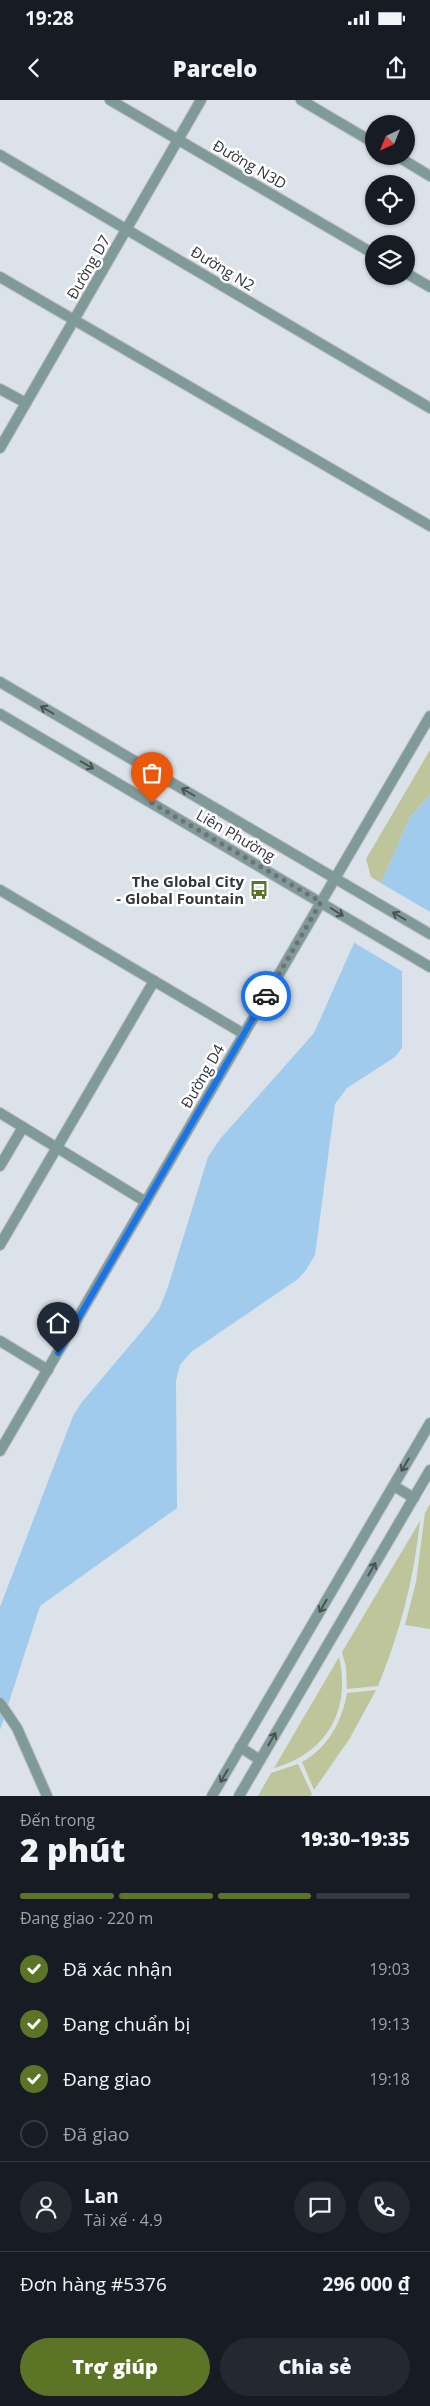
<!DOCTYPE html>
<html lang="vi">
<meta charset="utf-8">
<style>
body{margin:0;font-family:"Open Sans",sans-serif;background:#242831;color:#f1f3f6;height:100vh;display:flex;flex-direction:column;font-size:19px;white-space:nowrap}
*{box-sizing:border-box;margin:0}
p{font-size:16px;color:#9ea1a6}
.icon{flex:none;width:28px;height:28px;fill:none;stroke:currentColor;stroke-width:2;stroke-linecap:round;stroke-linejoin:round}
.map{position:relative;height:1696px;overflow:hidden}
.panel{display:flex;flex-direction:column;background:#171b24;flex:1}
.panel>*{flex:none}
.needle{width:32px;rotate:223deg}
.tools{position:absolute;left:365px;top:15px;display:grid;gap:10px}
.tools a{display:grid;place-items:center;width:50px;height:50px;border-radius:50%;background:#171b24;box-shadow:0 1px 4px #0004;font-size:25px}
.pin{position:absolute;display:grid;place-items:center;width:42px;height:42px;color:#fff;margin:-51px -21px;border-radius:50% 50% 50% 0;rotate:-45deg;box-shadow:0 0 5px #0007}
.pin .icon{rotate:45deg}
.courier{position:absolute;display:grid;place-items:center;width:50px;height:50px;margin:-25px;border:4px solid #1a73e8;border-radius:50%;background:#fff;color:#222;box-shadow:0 1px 6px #0007}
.head em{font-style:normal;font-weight:800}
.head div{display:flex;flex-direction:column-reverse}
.head{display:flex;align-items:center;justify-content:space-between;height:85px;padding:0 20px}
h1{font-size:32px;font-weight:800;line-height:38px}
.bar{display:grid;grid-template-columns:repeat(4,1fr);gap:8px 5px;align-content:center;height:60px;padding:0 20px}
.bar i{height:6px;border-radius:4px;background:#363941}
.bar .active{background:#5b7426}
.bar p{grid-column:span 4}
.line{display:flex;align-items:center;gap:12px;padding:0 20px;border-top:1px solid #363941}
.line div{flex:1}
.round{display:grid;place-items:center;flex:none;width:52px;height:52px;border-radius:26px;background:#242831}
ol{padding:0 20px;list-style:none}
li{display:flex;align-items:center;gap:15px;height:55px}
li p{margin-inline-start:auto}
li .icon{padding:5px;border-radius:50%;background:#5b7426;color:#fff;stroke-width:4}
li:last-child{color:#9ea1a6}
li i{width:28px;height:28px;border:2px solid #363941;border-radius:50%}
.cta{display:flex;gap:10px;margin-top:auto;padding:10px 20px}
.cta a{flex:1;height:58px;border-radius:30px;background:#5b7426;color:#fff;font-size:20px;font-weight:800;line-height:58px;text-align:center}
.cta a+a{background:#242831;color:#f1f3f6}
.status{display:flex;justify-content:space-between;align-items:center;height:35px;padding:0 25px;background:#171b24;direction:ltr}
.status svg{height:14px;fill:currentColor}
header{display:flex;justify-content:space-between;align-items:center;height:65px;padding:0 20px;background:#171b24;font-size:22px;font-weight:800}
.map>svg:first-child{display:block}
</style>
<div class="status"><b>19:28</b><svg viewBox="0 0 49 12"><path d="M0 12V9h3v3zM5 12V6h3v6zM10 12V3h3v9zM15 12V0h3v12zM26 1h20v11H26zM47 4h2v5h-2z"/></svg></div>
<header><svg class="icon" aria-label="back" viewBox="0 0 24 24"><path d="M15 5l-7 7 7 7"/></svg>Parcelo<svg class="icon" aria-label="share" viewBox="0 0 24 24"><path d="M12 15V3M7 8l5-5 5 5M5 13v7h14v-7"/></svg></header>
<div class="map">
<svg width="430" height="1696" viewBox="0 0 430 1696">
<rect width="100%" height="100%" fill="#dbe2e9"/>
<g fill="#bec59a">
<path d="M430 650V695L410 717 381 783 371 777 366 759Z"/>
<path d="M430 1404V1529L405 1525 416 1482 425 1413Z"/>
<path d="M420 1421C414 1479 400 1532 378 1586L347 1589 346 1567 342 1552Z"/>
<path d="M339 1557C351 1610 327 1653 274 1668Z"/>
<path d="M376 1590 350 1638 314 1690 302 1662C328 1648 342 1621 347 1593Z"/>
<path d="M298 1664 312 1694 310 1696H258L271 1673Z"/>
</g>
<path fill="#a1cbed" d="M430 695V826L402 873V948L395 957 347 988 335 1004 315 1155 306 1170 298 1179 191 1252 180 1265 176 1281 177 1408 40 1506 0 1630V1507L73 1316 82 1302 147 1225 159 1209 168 1187 208 1057 220 1039 314 933 410 717Z"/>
<path fill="#dbe2e9" d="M379 782 430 812V831L405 873 353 842Z"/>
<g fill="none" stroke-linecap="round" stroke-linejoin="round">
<g stroke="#b9bfc6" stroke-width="12">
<g id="minor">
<path d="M110 0 374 154"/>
<path d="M301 0 374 43"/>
<path d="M0 55 430 308"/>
<path d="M397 56 430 76"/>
<path d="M406 173 430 187"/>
<path d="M0 177 430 426"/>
<path d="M0 289 26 303"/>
<path d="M0 348 201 0"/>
<path d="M0 790 244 934"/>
<path d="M0 1013 146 1102"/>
<path d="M0 1066 23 1027"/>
<path d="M0 1145 154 881"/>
<path d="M0 1241 48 1270"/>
<path d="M0 1351 430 616"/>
<path d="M0 1603 17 1628 47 1696"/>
</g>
</g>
<g stroke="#b9bfc6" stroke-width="12">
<g id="tertiary">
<path d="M0 582 430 834"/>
<path d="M0 614 430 867"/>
<path d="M394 1386 414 1398"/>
<path d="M240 1647 260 1660"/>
<path d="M212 1696 430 1323"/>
<path d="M239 1696 430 1370"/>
</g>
</g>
<use href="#minor" stroke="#809a97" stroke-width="10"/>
<use href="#tertiary" stroke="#809a97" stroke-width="10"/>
</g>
<defs><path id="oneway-shaft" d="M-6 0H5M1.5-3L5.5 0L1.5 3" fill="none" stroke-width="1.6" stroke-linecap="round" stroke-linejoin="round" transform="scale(1.25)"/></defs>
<g stroke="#4a5354">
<use href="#oneway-shaft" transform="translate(47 610) rotate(-150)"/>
<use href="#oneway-shaft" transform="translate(87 665) rotate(30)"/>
<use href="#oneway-shaft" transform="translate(188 692) rotate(-150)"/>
<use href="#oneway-shaft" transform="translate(337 812) rotate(32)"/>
<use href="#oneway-shaft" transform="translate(399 816) rotate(-150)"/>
<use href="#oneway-shaft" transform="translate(405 1365) rotate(120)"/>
<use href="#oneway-shaft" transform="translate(372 1469) rotate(-60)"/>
<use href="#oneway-shaft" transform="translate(323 1506) rotate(120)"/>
<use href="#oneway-shaft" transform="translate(272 1639) rotate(-60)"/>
<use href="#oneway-shaft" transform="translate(224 1676) rotate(120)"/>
</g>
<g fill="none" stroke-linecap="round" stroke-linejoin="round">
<path stroke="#6e7276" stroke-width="5" stroke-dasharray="0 9" d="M152 703 321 802 266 896"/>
<path stroke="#1a73e8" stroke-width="6" d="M58 1253 266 896"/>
</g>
<defs>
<g id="bus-bare" transform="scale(1.5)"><path d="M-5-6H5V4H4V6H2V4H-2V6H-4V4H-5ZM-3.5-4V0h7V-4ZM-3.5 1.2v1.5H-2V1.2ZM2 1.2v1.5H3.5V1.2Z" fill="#5b7426" stroke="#fff" stroke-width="2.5" paint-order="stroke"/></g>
</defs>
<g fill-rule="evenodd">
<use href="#bus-bare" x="259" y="790"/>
</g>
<g text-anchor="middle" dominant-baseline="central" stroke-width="5" stroke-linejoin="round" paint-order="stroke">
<g font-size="15" fill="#333538" stroke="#fff">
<text transform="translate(250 64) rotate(30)">Đường N3D</text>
<text transform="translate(88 167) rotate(-60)">Đường D7</text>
<text transform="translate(223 168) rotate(31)">Đường N2</text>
<text transform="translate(236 735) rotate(30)">Liên Phường</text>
<text transform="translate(202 976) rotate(-60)">Đường D4</text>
</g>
<g font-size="15" font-weight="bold" fill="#333538" stroke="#fff" text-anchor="end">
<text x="244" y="781">The Global City<tspan x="244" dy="17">- Global Fountain</tspan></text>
</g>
</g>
</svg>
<div class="tools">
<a><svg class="needle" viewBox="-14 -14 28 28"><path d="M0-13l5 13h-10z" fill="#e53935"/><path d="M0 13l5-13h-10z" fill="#9ea1a6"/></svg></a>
<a><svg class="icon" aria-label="locate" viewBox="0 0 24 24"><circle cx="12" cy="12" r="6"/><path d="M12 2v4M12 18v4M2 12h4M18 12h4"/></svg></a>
<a><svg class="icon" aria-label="layers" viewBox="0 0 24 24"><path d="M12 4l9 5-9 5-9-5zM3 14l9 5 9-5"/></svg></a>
</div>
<div class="pin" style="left:152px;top:703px;background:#ea580c"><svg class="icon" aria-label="bag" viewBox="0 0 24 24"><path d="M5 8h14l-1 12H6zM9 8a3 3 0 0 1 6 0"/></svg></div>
<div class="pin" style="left:58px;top:1253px;background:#1f2937"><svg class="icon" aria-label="home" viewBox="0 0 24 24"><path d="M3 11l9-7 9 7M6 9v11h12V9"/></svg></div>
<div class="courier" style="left:266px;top:896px"><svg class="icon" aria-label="car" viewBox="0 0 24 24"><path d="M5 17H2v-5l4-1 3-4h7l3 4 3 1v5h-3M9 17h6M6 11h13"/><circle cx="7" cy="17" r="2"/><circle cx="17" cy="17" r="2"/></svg></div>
</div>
<section class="panel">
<div class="head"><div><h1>2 phút</h1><p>Đến trong</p></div><em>19:30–19:35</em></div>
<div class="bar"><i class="active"></i><i class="active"></i><i class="active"></i><i></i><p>Đang giao · 220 m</p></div>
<ol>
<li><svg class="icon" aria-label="check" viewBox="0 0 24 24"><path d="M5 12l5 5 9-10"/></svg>Đã xác nhận<p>19:03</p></li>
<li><svg class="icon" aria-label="check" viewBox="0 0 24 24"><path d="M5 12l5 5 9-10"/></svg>Đang chuẩn bị<p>19:13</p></li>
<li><svg class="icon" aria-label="check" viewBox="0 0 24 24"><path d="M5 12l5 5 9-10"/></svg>Đang giao<p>19:18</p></li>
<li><i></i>Đã giao</li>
</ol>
<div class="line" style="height:90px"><a class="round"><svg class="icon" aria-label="person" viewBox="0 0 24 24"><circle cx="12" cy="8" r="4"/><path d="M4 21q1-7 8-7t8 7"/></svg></a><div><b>Lan</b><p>Tài xế · 4.9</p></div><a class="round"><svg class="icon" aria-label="chat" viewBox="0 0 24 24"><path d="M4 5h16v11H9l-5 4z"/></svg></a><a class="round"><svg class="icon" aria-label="phone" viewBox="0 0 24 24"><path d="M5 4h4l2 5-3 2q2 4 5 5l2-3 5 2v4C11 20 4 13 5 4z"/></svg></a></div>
<div class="line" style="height:65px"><div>Đơn hàng #5376</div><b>296 000 ₫</b></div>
<div class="cta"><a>Trợ giúp</a><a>Chia sẻ</a></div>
</section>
